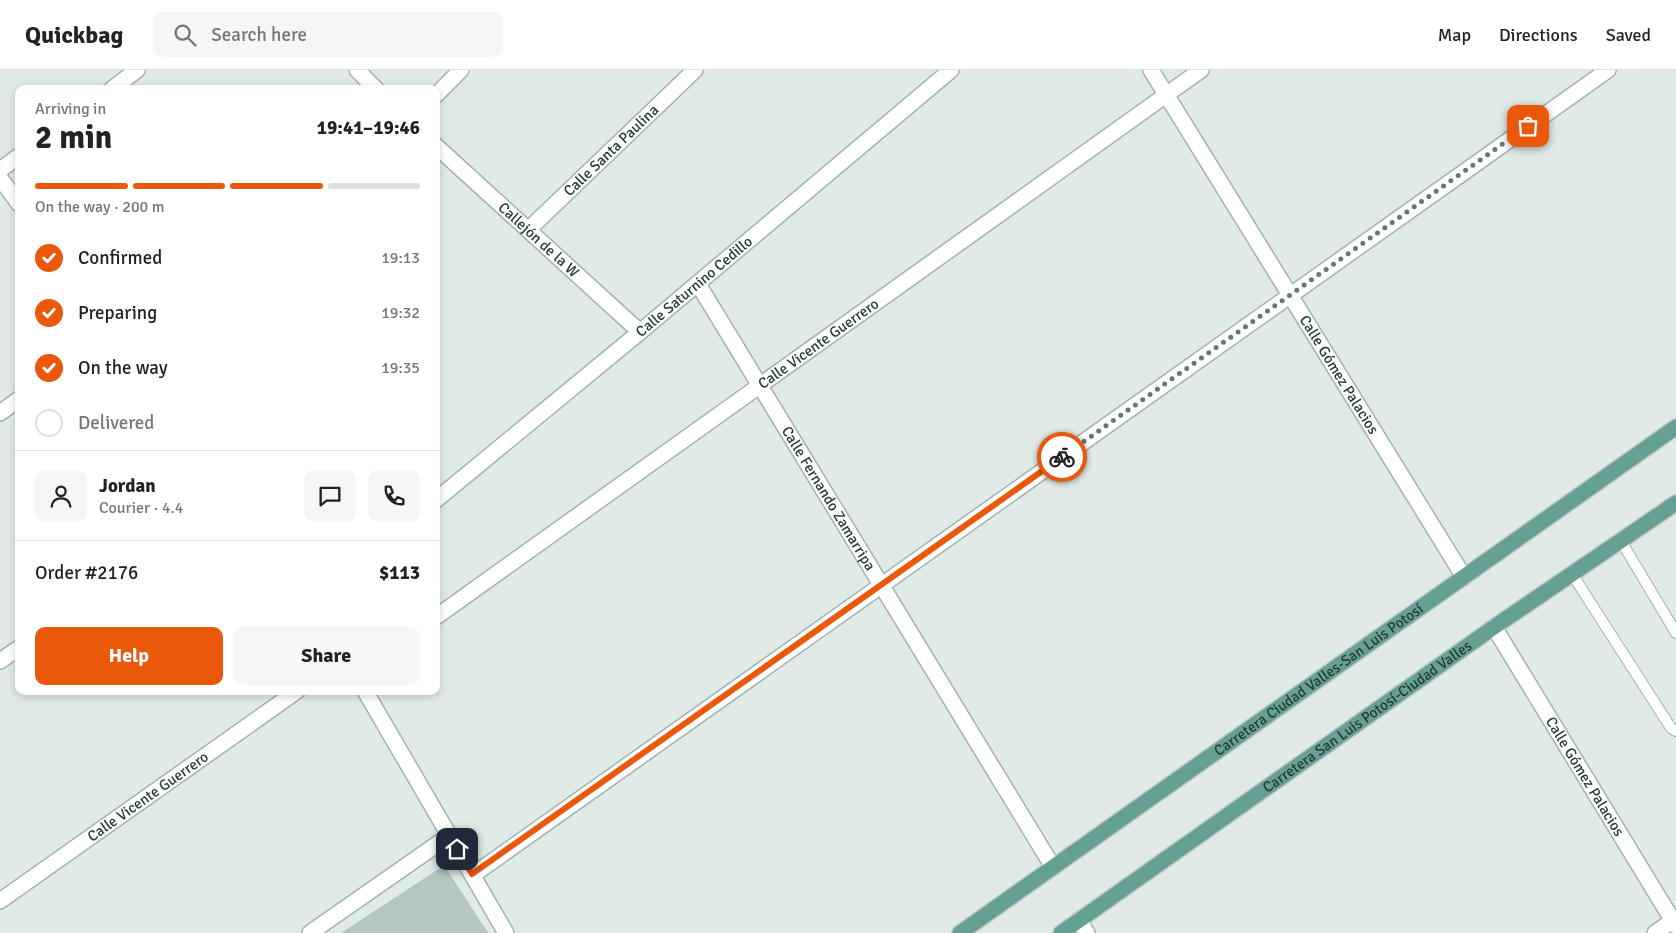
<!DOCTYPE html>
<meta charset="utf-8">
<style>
body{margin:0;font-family:Signika,sans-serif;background:#f6f6f6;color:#222;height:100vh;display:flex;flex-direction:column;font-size:19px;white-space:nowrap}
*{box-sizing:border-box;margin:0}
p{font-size:16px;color:#767676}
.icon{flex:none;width:28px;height:28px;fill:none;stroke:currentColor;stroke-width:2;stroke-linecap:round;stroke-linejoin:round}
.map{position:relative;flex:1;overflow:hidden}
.details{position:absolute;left:15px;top:15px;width:425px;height:610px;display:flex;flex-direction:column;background:#fff;border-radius:10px;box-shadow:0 2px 8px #0003}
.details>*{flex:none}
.pin{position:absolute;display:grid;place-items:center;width:42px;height:42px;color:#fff;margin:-21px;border-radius:10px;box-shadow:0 2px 8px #0006}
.courier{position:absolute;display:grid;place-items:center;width:50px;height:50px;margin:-25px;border:4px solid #ea580c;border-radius:50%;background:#fff;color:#222;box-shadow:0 1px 6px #0007}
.overview em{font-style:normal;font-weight:700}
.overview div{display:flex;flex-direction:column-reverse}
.overview{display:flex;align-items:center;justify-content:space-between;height:85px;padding:0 20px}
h1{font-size:32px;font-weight:700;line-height:38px}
.bar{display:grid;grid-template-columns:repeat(4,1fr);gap:8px 5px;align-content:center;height:60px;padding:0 20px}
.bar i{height:6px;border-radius:4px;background:#e0e0e0}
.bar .current{background:#ea580c}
.bar p{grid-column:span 4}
.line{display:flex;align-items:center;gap:12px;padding:0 20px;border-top:1px solid #e0e0e0}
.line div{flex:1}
.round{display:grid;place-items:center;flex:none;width:52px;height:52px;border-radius:10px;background:#f6f6f6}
ol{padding:0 20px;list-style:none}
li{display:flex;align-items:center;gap:15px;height:55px}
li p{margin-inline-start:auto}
li .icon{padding:5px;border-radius:50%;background:#ea580c;color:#fff;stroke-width:4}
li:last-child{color:#767676}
li i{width:28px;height:28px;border:2px solid #e0e0e0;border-radius:50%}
.action{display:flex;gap:10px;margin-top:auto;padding:10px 20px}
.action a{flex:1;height:58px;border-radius:10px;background:#ea580c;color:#fff;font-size:20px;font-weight:700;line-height:58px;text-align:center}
.action a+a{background:#f6f6f6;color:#222}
header{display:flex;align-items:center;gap:30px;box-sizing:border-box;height:70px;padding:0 25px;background:#fff;border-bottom:1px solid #e0e0e0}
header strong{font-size:24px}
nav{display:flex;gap:28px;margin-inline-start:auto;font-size:18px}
.search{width:350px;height:45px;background:#f6f6f6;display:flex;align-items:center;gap:12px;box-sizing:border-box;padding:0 18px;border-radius:10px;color:#767676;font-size:19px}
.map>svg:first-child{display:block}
</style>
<header>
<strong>Quickbag</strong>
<div class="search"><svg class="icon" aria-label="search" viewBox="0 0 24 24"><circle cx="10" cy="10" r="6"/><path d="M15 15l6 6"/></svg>Search here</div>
<nav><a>Map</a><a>Directions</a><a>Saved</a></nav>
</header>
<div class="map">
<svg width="1676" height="863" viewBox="0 0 1676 863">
<rect width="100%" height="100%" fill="#e0ebe7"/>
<g fill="#b6c6c0" stroke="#b3c4be">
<path d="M444 796 479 850 458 863H342Z"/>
<path d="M479 850 488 863H458Z"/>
</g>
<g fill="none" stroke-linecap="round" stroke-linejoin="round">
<g stroke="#a3b3ae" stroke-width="12">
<g id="lane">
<path d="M1621 471 1676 563"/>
<path d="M1572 504 1671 658 1676 661"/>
</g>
</g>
<g stroke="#a3b3ae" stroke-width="18">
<g id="street">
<path d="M357 0 376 19"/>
<path id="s1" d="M1151 0 1464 507"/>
<path d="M112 19 137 0"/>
<path d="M436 25 461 0"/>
<path id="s2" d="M436 76 640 262"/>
<path d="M0 100 19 86"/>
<path d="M0 108 19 134"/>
<path id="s3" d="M528 160 695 0"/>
<path id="s4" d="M698 214 1053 797"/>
<path d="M0 343 19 329"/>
<path id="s5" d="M436 547 1201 0"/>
<path id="s6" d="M1494 557 1676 856"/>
<path d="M0 591 19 578"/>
<path d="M473 805 1608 0"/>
<path id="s7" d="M0 831 297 621"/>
<path d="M1079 850 1087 863"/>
<path d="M310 863 449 766"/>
<path d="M1655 863 1676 848"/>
</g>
</g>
<g stroke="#9fb6b0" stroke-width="18">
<g id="secondary">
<path id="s8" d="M436 430 640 262 951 0"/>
<path d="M365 621 506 863"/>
</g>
</g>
<g stroke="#c1c8c7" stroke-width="18">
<g id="primary">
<path id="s9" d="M960 863 1676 357"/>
<path id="s10" d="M1061 863 1494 557 1676 433"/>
</g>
</g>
<use href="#lane" stroke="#fff" stroke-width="10"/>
<use href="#street" stroke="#fff" stroke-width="15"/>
<use href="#secondary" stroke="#fff" stroke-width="15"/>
<use href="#primary" stroke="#66a095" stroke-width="15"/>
</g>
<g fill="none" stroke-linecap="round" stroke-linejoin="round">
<path stroke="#647974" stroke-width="5" stroke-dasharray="0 9" d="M1062 387 1528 56"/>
<path stroke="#ea580c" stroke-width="6" d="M457 779 472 804 1062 387"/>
</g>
<g text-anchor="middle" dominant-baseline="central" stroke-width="4" stroke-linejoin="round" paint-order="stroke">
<g font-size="15" fill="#213b36" stroke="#f1f8f5">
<text stroke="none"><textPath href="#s3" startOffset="115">Calle Santa Paulina</textPath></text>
<text stroke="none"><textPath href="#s2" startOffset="139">Callejón de la W</textPath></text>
<text stroke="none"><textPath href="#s8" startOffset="335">Calle Saturnino Cedillo</textPath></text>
<text stroke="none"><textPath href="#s5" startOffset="470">Calle Vicente Guerrero</textPath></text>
<text stroke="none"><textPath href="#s1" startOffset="358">Calle Gómez Palacios</textPath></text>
<text stroke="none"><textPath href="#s4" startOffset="251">Calle Fernando Zamarripa</textPath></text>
<text stroke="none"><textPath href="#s9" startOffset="439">Carretera Ciudad Valles-San Luis Potosí</textPath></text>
<text stroke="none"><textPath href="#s10" startOffset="375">Carretera San Luis Potosí-Ciudad Valles</textPath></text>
<text stroke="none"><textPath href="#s6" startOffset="175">Calle Gómez Palacios</textPath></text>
<text stroke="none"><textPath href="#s7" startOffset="181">Calle Vicente Guerrero</textPath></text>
</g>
</g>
</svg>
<div class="pin" style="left:1528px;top:56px;background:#ea580c"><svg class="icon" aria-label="bag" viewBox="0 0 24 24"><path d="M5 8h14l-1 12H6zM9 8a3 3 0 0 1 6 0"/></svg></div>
<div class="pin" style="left:457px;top:779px;background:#1f2937"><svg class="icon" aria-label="home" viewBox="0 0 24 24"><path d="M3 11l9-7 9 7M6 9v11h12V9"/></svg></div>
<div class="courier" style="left:1062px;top:387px"><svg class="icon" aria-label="bike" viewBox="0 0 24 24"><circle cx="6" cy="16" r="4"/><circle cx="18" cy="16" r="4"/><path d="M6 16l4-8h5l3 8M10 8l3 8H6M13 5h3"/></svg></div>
<section class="details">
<div class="overview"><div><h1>2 min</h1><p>Arriving in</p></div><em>19:41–19:46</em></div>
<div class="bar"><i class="current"></i><i class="current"></i><i class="current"></i><i></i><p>On the way · 200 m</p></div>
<ol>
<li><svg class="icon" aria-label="check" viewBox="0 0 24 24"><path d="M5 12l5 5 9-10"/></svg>Confirmed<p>19:13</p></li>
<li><svg class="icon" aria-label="check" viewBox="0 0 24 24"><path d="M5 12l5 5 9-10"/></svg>Preparing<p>19:32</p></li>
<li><svg class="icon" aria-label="check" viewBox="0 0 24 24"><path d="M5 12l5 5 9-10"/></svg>On the way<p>19:35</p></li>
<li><i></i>Delivered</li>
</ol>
<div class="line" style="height:90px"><a class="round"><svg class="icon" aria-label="person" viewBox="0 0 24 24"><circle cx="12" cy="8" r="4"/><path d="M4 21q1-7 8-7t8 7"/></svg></a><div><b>Jordan</b><p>Courier · 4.4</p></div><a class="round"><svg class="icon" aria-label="chat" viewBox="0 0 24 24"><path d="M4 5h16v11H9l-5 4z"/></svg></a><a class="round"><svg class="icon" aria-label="phone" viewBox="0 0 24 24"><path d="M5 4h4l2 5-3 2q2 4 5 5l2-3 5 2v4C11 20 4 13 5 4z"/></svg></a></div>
<div class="line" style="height:65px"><div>Order #2176</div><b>$113</b></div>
<div class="action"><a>Help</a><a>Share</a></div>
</section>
</div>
